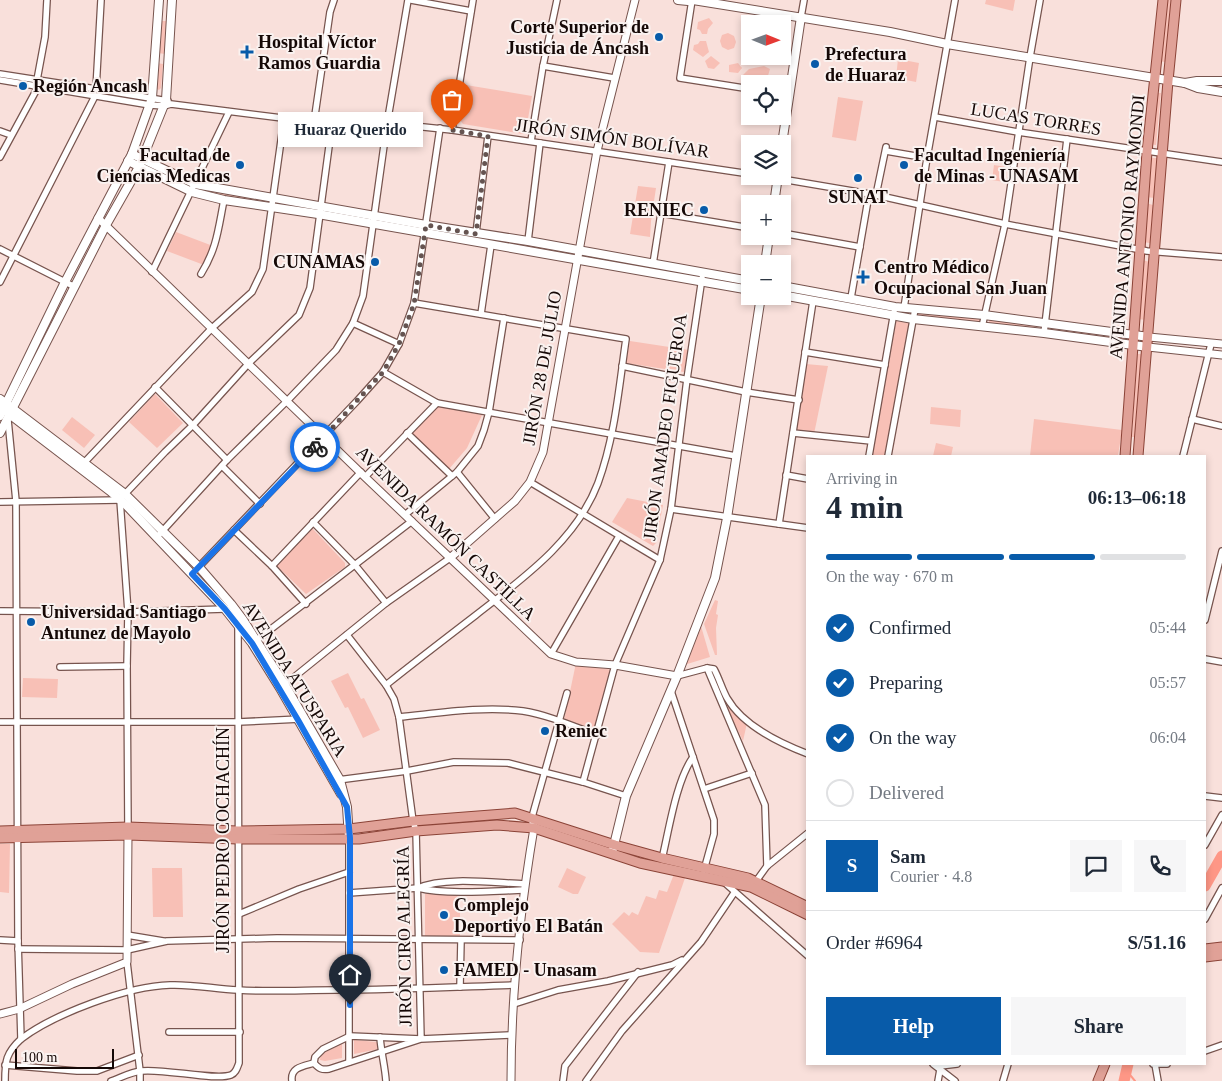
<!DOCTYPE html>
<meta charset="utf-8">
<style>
body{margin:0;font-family:"Times New Roman",serif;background:#f6f6f7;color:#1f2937;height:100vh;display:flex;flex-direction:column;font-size:19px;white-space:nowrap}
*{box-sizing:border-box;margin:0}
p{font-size:16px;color:#747a83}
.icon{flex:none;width:28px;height:28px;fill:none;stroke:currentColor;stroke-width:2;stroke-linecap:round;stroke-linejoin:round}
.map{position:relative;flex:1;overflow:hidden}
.sheet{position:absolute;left:806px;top:455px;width:400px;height:610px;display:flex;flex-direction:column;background:#fff;border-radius:0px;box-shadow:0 2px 8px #0003}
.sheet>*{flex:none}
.needle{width:32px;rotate:91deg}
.controls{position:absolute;left:741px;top:15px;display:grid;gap:10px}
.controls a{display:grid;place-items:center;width:50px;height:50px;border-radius:0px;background:#fff;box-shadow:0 2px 8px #0003;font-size:25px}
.scale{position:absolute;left:15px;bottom:12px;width:99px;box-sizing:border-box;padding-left:5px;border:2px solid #150806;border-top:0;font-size:14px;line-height:18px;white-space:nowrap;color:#150806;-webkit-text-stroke:4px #faf2f0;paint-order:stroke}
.pin{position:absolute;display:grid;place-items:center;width:42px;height:42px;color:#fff;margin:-51px -21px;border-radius:50% 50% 50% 0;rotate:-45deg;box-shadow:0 0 5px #0007}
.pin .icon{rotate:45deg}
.courier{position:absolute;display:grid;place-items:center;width:50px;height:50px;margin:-25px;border:4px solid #1a73e8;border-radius:50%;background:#fff;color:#222;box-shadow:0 1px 6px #0007}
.bubble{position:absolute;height:35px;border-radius:0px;background:#fff;box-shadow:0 2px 8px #0003;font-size:16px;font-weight:700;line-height:35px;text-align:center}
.summary em{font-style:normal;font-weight:700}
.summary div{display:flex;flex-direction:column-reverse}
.summary{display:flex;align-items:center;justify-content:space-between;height:85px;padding:0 20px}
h1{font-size:32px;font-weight:700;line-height:38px}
.bar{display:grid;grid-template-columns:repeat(4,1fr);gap:8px 5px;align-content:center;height:60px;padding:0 20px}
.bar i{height:6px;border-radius:4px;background:#e0e1e3}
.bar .on{background:#085ba9}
.bar p{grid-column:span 4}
.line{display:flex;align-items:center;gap:12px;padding:0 20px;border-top:1px solid #e0e1e3}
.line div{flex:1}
.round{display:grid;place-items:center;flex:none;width:52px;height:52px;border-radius:0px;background:#f6f6f7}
ol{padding:0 20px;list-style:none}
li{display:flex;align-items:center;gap:15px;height:55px}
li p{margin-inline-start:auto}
li .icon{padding:5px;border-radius:50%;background:#085ba9;color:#fff;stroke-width:4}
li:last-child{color:#747a83}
li i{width:28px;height:28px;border:2px solid #e0e1e3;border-radius:50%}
.button{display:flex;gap:10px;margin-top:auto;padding:10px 20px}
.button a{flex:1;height:58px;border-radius:0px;background:#085ba9;color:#fff;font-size:20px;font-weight:700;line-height:58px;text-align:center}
.button a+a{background:#f6f6f7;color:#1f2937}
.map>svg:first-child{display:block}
</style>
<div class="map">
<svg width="1222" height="1081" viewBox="0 0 1222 1081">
<rect width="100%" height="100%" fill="#f9e0db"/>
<g fill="#f8c0b6">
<path d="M986 0H1015L1013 11 985 4Z"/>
<path d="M1166 0H1171L1165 62 1158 61Z"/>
<path d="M754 16 777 20 776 24H758Z"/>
<path d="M709 18 713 23 708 29 707 34H702L700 30 697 29 698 22Z"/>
<path d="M160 21H166L165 54 158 53Z"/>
<path d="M728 33 734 36 736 42 734 48 728 50 722 47 720 41 722 35Z"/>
<path d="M700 41H706L709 52 703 57 693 50 694 45 698 44Z"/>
<path d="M750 50V56H767L766 61 757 62 747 65 742 60Z"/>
<path d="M711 56 720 63 714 69 708 68 705 61Z"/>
<path d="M898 59 919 63 916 82 896 78Z"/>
<path d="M157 63 163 64 161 88 159 90 155 88Z"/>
<path d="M738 63 742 68 738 73 729 72V65Z"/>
<path d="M764 66 770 69 767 79 743 75 749 69Z"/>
<path d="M466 85 532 96 526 130 523 134 463 124 460 120Z"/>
<path d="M1154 93H1161L1156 145 1149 144Z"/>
<path d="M838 97 863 101 856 141 832 137Z"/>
<path d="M1148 158H1157L1155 198 1145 197Z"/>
<path d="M994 165 1006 167 1004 182 992 180Z"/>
<path d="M638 186 656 188 651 221 650 237 630 234Z"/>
<path d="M198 187 265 200V204L196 192Z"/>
<path d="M1146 203 1153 205 1150 243 1142 242Z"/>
<path d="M428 227 574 250 572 257 427 232Z"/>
<path d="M176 232 213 246 204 265 167 251Z"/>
<path d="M588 256 695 274V278L588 259Z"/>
<path d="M1142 260 1150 262 1146 320 1137 319Z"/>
<path d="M782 288 888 307 887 310 783 293Z"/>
<path d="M918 311 980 317V323L918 316Z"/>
<path d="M989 318 1035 324 1034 329 989 324Z"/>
<path d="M896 321 909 323 885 456H872Z"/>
<path d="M1049 325 1127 335 1126 340 1048 330Z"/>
<path d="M630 341 689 350 684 372 626 363Z"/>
<path d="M1137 354H1144L1137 437H1132Z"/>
<path d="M806 364 828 366 814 434 796 433Z"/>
<path d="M155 394 183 423 157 448 129 422Z"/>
<path d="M437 406 482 415 467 448 449 469 411 433Z"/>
<path d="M931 407 961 410 960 427 930 424Z"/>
<path d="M72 417 95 435 84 448 62 430Z"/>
<path d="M1034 419 1122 430 1118 456H1030Z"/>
<path d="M936 443 953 447 951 456H933Z"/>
<path d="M627 498 663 505 656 543 653 546 612 522Z"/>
<path d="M312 528 345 563V567L306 594 277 566Z"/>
<path d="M715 600 718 601 716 614 718 615 716 628 717 655H715L704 624Z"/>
<path d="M701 626 710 657 684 665Z"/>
<path d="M576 663 612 670 597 727 592 728 564 720Z"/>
<path d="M348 673 361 699 364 698 380 730 363 738 348 707 345 708 331 681Z"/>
<path d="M23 678 58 679 57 698 22 697Z"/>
<path d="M730 706 734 713 747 723 743 741 727 708V707Z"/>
<path d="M0 844H10L9 893 0 892Z"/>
<path d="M152 868H182L183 917H153Z"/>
<path d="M567 868 586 877 578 894H573L558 887Z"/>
<path d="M674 874 685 878 659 953 640 952 612 924 624 912 629 916 632 912 638 915 646 896 656 899 659 890 667 892Z"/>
<rect x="425" y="894" width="35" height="42"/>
<path d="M354 1040 377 1042 379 1049 354 1054Z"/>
<path d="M342 1044V1058L325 1061 320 1060 321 1054Z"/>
</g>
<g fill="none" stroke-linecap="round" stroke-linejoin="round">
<path stroke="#fe9786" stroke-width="2" d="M1126 1070 1135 1081"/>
<g stroke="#fe9786" stroke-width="11">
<path d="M1205 886 1222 856"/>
<path d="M1124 1081 1128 1064"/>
</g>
<g stroke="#77544e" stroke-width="8">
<g id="minor">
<path d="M411 0 471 11"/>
<path d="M692 0 680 78 750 89"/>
<path d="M801 17 804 0"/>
<path d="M543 66 614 78"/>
<path d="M0 74 96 89 168 101"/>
<path d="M0 80 150 105 164 106 171 104 314 122 395 124 452 130 750 174"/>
<path d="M37 80 45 37 47 0"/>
<path d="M96 89 101 0"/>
<path d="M935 117 1018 132 1222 162"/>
<path d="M314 122 330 12 334 0"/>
<path d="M452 130 473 0"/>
<path d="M0 131 11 135"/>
<path d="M531 141 543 66 557 0"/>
<path d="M886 151 927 158"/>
<path d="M0 157 38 87"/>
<path d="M764 176 876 195 1005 224 1147 251 1222 257"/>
<path d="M876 195 886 147"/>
<path d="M660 213 750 228"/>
<path d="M476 233 488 136"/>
<path d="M782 233 860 247"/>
<path d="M528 241 540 143"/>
<path d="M0 249 75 287"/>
<path d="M653 264 669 162"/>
<path d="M152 272 229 112"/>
<path d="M201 274C217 248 218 230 224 200"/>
<path d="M0 282 95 96"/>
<path d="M851 298 869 194"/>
<path d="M904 308 927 158 955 0"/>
<path d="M481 314 491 245"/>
<path d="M353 323 399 344"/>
<path d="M982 327 1005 224 1030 57 1040 0"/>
<path d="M1044 333 1067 139"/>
<path d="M805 352 885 365"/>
<path d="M622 366 746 392 799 400"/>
<path d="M383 372 437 403 736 456"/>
<path d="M155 387 227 460"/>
<path d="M1192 419 1222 426"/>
<path d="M407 433 452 476"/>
<path d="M793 433 871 441"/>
<path d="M869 456 894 312"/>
<path d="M888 456 915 309"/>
<path d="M1183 456 1211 344"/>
<path d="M81 466 212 328 252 292 263 269 284 119"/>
<path d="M222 466 260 504"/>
<path d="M457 472 495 519"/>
<path d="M786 475 808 479"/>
<path d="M365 477 437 403"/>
<path d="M530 482 660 560"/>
<path d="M123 496 165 452 193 425 249 363 299 315 310 288 332 124"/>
<path d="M120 500 128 612 127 666 128 830"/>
<path d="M0 502 120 500"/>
<path d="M671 509 808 528"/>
<path d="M406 514 457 472 478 446 484 430 489 412 504 318"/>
<path d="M313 522 355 565 386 603"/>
<path d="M779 524 813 301"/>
<path d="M234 530 272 566 306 604"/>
<path d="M157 537 227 460 287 401 336 350 353 323 363 296 387 124 408 0"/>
<path d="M272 566 361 472"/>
<path d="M192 574 357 401 383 372 399 344 414 303 440 128"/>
<path d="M0 611 128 612 225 609"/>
<path d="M1205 620 1222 551"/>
<path d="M347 635 386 685 394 699 399 717 413 821 416 831 421 1039 329 1069C322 1070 319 1069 314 1063L315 1057 323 1049 350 1036 421 1039 511 1035"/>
<path d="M254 642 412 521"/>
<path d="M551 654 619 536"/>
<path d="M1205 659 1222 662"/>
<path d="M60 667 127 666"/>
<path d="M707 668 765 805 767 866"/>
<path d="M677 676 707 668 714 669C719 678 722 689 727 698 743 726 779 743 808 754"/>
<path d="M386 685C416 661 446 638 476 615 522 579 576 541 598 483 615 437 619 387 626 339L414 303"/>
<path d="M283 686 386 603 450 558"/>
<path d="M671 691 714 820V834L704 870"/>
<path d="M399 717C440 713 482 706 523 711 548 715 573 726 597 735"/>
<path d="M0 722H238L300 719"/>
<path d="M338 780 407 771 454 762 508 763 583 782 626 796"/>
<path d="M583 782 615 665 660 560 671 509 687 379 702 278"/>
<path d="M704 789 752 773"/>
<path d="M1205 796 1222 798"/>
<path d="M532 817 567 693"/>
<path d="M1205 845 1222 815"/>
<path d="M662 859C669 830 676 781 693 757"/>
<path d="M725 883 808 956"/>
<path d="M754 884 767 866 808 833"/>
<path d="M418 888C445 876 495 883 525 884"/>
<path d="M349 893 418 888C447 895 494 891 524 890"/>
<path d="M239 914 299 889 349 872"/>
<path d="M1205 919 1222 888"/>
<path d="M127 935 163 941"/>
<path d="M0 940 18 941"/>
<path d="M18 949 127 950 167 941 277 938 520 940"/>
<path d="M127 962 140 1071V1081"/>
<path d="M460 987 461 940"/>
<path d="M514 1004 558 990 608 981 672 965 682 960"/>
<path d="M169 1032H240"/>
<path d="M380 1037C381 1052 385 1066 386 1081"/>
<path d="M21 1039C54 1014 128 986 170 985 192 984 215 989 238 990 270 992 304 990 336 990 396 990 456 987 515 985"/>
<path d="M1205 1051 1222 1045"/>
<path d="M349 1062V838"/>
<path d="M933 1064 955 1081"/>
<path d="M1153 1064H1167"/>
<path d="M1155 1064 1158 1081"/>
<path d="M5 1065 77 1071H97L139 1055"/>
<path d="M940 1066 957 1064"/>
<path d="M5 1081C5 1061 6 1053 21 1039L18 941 16 501 8 420"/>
<path d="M111 1081C120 1078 131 1072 141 1071 163 1068 215 1081 231 1075 236 1073 237 1068 239 1063L238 624"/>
<path d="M292 1081C290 1067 304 1066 314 1063"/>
<path d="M563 1081 565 1066 638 972"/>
<path d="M586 1081 622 1031 701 942 734 893"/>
<path d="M938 1081 941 1064"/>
<path d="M1003 1081 1008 1064"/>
</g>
</g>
<g stroke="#77544e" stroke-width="9">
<g id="tertiary">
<path d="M98 218 365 477 551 654 576 662 615 665 677 676"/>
<path d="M1149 337 1222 344"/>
<path d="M1148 347 1222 355"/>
<path d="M450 558 515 501 530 482 543 452 597 151 635 0"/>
<path d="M0 1014 19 1009 72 984 127 962 128 835"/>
<path d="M511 1081C511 997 520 911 534 828L533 823"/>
</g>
</g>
<g stroke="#77544e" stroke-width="10">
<g id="secondary">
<path d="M678 0 688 1 692 0"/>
<path d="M693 0 890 32 947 44 1185 83 1198 88 1222 92"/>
<path d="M1185 83 1197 81H1222"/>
<path d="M782 144 801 17"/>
<path d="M132 154 195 184 426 225 528 241 750 281"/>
<path d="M128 161 192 192 224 200 318 214 750 290"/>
<path d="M774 204 778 176"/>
<path d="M765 264 769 236"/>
<path d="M782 286 895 307 984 315 1149 337"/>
<path d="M782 295 913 319 1044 333 1148 347"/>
<path d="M0 399 125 494 199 567 231 604 243 620 285 685 340 780 347 807 349 838"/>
<path d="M0 407 110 491 126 505 225 609 252 643 280 688 341 794"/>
<path d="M0 416 65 282 132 154 152 98 159 0"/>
<path d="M0 433 106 225 139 167 166 100 172 0"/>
<path d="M613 849 626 796 677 676 715 578 727 518 761 296"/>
</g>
</g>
<g stroke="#8b4337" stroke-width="11">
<g id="primary">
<path d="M1125 456 1147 152 1163 0"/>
<path d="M1138 456 1168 81 1176 0"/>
<path d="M0 831 128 827 238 831 349 829 413 821 515 813 615 845 662 858 748 878 808 907"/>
<path d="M0 838 128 835 238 839H359L416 831 497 825 534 828 640 863 751 887 808 915"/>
<path d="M1205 949 1222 947"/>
<path d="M1205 957 1222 955"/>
<path d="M1098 1081 1105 1064"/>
</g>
</g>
<use href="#minor" stroke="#fff" stroke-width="5.5"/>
<use href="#tertiary" stroke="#fff" stroke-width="7"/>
<use href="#secondary" stroke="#fff" stroke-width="8"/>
<use href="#primary" stroke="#e0a197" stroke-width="9"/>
</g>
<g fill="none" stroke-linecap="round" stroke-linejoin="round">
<path stroke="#655451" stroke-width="5" stroke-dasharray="0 9" d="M315 447 383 372 399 344 414 304 426 225 476 234 488 136 452 130"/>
<path stroke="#1a73e8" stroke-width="6" d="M315 447 192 574 225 609 252 643 298 720 347 807 350 838V1005"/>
</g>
<g fill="#085ba9" stroke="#faf2f0" stroke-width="2">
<circle cx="659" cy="37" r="5"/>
<path d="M244.5 44.5h5v5h5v5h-5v5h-5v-5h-5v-5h5z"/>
<circle cx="815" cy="64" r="5"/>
<circle cx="23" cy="86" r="5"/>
<circle cx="240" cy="165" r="5"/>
<circle cx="904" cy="165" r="5"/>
<circle cx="858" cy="178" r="5"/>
<circle cx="704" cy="210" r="5"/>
<circle cx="375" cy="262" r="5"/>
<path d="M860.5 269.5h5v5h5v5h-5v5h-5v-5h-5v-5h5z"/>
<circle cx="31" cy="622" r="5"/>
<circle cx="545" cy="731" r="5"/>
<circle cx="444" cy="915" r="5"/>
<circle cx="444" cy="970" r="5"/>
</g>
<g text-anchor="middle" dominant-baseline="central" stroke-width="4" stroke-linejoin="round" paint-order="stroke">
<g font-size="18" font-weight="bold" fill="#150806" stroke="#faf2f0" text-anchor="start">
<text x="649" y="27" text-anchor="end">Corte Superior de<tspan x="649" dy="21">Justicia de Áncash</tspan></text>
<text x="258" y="42">Hospital Víctor<tspan x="258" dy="21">Ramos Guardia</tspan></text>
<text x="825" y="54">Prefectura<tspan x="825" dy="21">de Huaraz</tspan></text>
<text x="33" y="86">Región Ancash</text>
<text x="230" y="155" text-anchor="end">Facultad de<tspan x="230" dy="21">Ciencias Medicas</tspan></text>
<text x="914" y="155">Facultad Ingeniería<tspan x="914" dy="21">de Minas - UNASAM</tspan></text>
<text x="858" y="197" text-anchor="middle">SUNAT</text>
<text x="694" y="210" text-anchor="end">RENIEC</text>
<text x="365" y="262" text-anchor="end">CUNAMAS</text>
<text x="874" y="267">Centro Médico<tspan x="874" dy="21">Ocupacional San Juan</tspan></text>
<text x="41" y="612">Universidad Santiago<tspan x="41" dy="21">Antunez de Mayolo</tspan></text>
<text x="555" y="731">Reniec</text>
<text x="454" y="905">Complejo<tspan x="454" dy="21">Deportivo El Batán</tspan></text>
<text x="454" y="970">FAMED - Unasam</text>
</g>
<g font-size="18" fill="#150806" stroke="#faf2f0">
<text transform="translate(1036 119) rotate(9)">LUCAS TORRES</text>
<text transform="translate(612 138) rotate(8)">JIRÓN SIMÓN BOLÍVAR</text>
<text transform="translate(1127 227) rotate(-85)">AVENIDA ANTONIO RAYMONDI</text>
<text transform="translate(542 368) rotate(-80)">JIRÓN 28 DE JULIO</text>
<text transform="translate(665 427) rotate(-82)">JIRÓN AMADEO FIGUEROA</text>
<text transform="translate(446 533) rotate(44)">AVENIDA RAMÓN CASTILLA</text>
<text transform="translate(295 679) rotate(58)">AVENIDA ATUSPARIA</text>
<text transform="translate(223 840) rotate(-90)">JIRÓN PEDRO COCHACHÍN</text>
<text transform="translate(404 936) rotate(-91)">JIRÓN CIRO ALEGRÍA</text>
</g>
</g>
</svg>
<div class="controls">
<a><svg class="needle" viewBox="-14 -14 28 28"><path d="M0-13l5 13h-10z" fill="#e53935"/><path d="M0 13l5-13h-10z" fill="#747a83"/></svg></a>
<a><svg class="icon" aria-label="locate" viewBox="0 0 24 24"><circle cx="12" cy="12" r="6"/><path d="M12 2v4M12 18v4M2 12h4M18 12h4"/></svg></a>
<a><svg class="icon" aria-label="layers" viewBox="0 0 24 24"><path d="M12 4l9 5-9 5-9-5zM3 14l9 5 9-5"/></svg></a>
<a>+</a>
<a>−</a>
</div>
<div class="scale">100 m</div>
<div class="pin" style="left:452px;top:130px;background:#ea580c"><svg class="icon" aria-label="bag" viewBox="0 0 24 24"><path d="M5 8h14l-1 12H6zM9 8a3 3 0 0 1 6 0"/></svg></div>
<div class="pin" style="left:350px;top:1005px;background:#1f2937"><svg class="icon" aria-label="home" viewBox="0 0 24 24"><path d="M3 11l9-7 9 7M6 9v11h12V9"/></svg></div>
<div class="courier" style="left:315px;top:447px"><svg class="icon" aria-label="bike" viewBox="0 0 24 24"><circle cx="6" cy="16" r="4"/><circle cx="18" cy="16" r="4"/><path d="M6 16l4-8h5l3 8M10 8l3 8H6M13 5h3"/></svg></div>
<div class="bubble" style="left:278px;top:112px;width:145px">Huaraz Querido</div>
<section class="sheet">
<div class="summary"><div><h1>4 min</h1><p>Arriving in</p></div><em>06:13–06:18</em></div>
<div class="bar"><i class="on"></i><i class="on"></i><i class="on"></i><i></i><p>On the way · 670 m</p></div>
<ol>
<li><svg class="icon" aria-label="check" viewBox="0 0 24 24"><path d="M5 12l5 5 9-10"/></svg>Confirmed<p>05:44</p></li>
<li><svg class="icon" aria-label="check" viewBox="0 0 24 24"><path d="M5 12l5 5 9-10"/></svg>Preparing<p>05:57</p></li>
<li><svg class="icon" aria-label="check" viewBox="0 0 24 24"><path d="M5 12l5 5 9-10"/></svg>On the way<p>06:04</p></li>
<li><i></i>Delivered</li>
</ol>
<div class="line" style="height:90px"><b class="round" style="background:#085ba9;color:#fff">S</b><div><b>Sam</b><p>Courier · 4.8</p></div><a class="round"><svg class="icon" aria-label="chat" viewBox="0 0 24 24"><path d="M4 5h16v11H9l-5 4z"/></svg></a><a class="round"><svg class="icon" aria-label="phone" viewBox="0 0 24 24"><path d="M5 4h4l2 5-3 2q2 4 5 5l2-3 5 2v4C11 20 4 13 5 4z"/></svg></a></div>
<div class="line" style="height:65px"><div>Order #6964</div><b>S/51.16</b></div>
<div class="button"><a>Help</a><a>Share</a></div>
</section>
</div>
